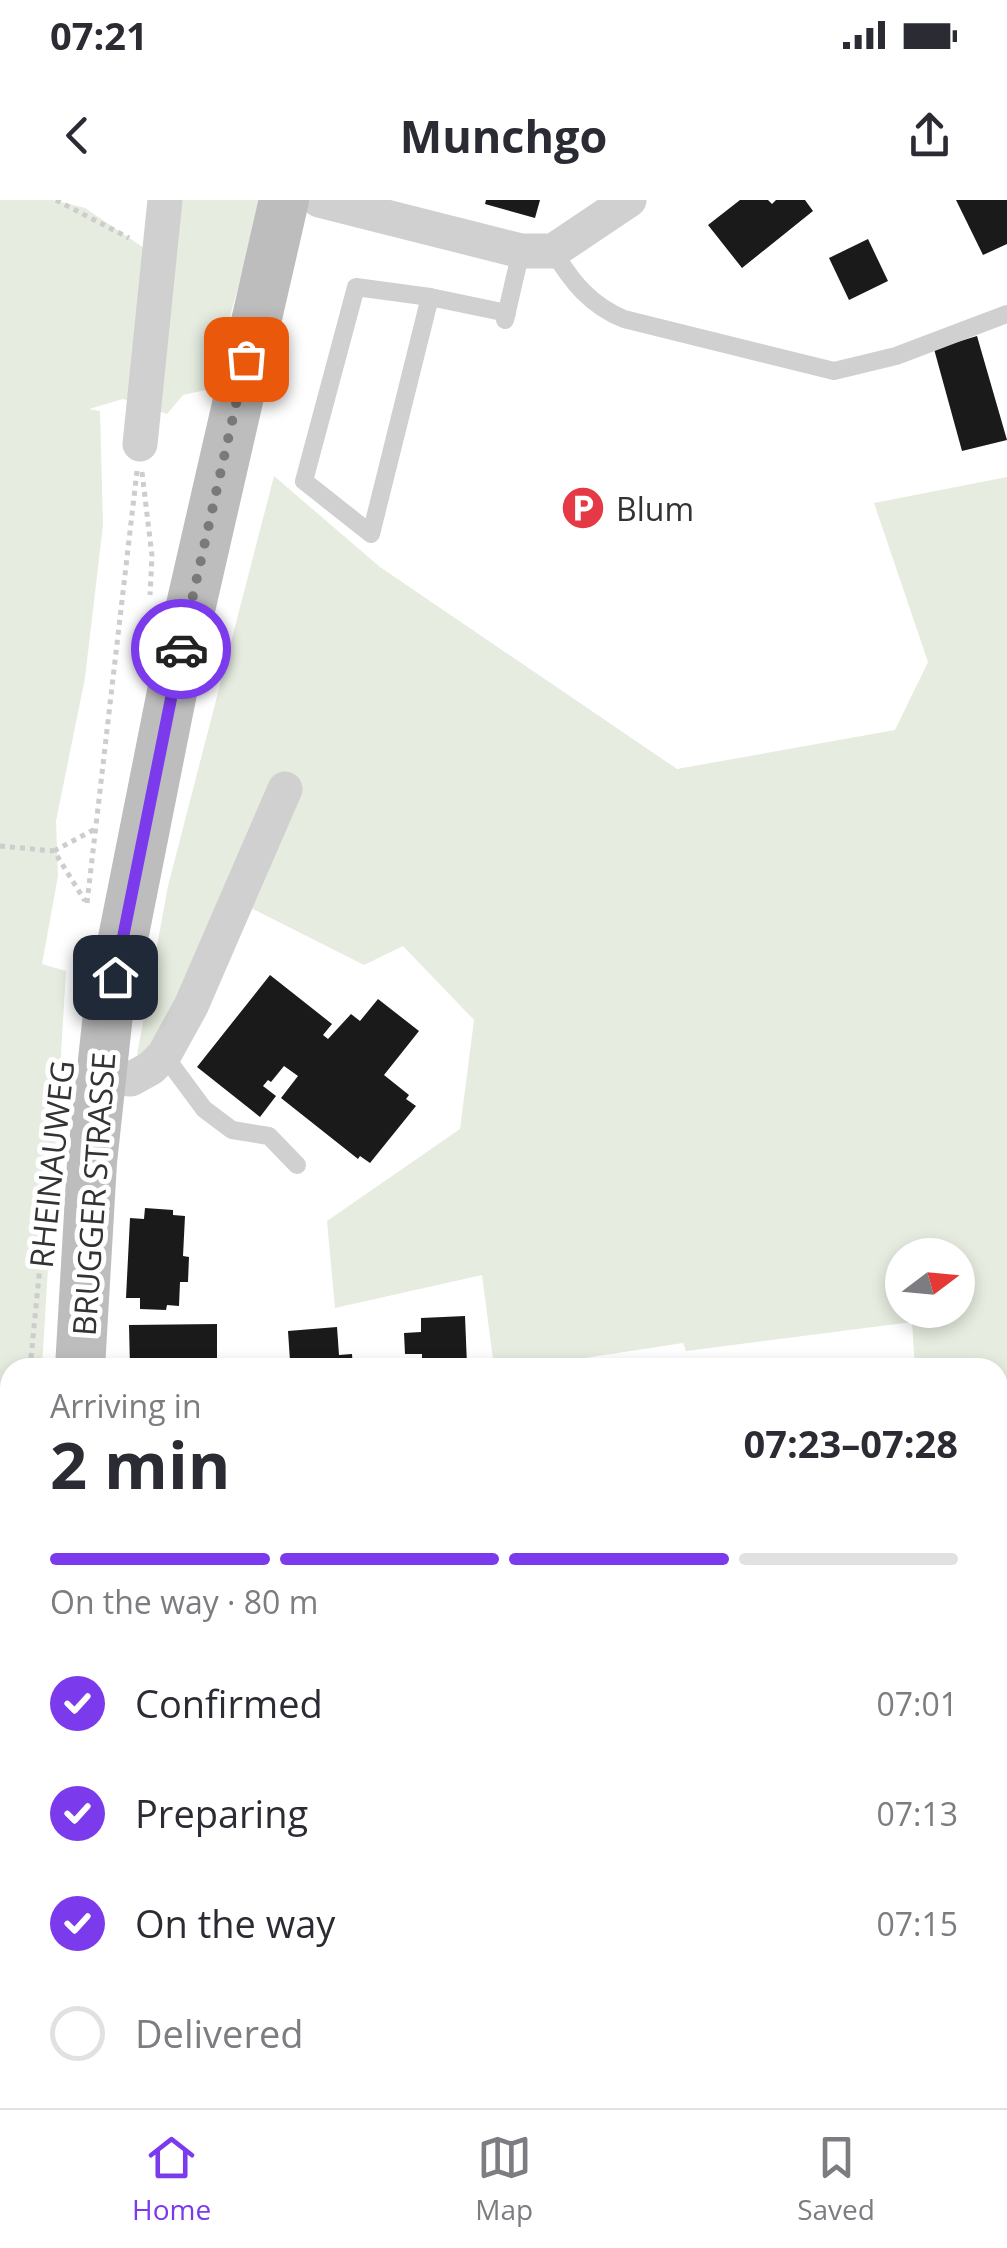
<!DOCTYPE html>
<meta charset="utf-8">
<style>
body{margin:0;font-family:"Open Sans",sans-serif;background:#f7f7f7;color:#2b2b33;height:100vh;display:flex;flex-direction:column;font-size:38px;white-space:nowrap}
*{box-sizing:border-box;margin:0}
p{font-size:32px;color:#7c7c81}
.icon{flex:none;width:55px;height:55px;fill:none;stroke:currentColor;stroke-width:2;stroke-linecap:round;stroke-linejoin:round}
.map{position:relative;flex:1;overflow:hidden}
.details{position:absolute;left:0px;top:1158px;width:1008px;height:752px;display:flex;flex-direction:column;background:#fff;border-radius:30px 30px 0 0;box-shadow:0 5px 15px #0003}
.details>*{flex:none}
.needle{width:65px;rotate:74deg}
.controls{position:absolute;left:885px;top:1038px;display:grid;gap:20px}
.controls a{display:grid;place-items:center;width:90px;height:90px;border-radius:50%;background:#fff;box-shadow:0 5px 15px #0003;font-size:50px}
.pin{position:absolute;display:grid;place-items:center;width:85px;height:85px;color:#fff;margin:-42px;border-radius:20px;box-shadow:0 5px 15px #0006}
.courier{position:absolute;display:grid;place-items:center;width:100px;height:100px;margin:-50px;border:8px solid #7c3aed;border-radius:50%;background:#fff;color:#222;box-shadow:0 2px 12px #0007}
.headline em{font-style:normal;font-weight:700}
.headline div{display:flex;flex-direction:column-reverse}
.headline{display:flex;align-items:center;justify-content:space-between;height:170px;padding:0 50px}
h1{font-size:65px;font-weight:700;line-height:75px}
.bar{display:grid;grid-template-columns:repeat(4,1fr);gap:15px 10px;align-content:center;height:120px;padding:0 50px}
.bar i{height:12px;border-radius:8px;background:#e1e1e2}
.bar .current{background:#7c3aed}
.bar p{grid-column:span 4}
ol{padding:0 50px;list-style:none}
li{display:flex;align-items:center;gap:30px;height:110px}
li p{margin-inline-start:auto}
li .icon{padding:10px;border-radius:50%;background:#7c3aed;color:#fff;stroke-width:4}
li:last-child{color:#7c7c81}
li i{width:55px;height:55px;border:5px solid #e1e1e2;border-radius:50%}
.status{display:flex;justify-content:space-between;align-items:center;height:70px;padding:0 50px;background:#fff;direction:ltr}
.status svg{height:28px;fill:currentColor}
header{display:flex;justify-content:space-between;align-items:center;height:130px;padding:0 50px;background:#fff;font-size:45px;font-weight:700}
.menu{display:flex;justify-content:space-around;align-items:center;height:140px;border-top:2px solid #e1e1e2;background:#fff;font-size:28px;color:#7c7c81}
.menu a{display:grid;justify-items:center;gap:5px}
.menu .current{color:#7c3aed}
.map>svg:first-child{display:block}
</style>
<div class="status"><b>07:21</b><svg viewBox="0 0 49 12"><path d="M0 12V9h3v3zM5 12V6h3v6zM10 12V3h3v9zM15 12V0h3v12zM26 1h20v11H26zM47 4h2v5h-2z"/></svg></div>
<header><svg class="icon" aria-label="back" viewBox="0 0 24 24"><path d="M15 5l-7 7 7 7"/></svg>Munchgo<svg class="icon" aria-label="share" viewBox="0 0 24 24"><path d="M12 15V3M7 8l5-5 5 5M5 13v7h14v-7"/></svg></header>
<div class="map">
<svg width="1007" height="1908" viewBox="0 0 1007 1908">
<rect width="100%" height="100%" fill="#fff"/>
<g fill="#e6ecdf" fill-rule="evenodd">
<path d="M0 0H53L85 8 166 63 173 0H262L210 189 183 195 167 214 123 199 89 209 100 211 103 325 85 478 56 621 58 676 42 764 66 771 42 1167 10 1168V1752L0 1811Z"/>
<path d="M274 276 380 367 677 569 895 530 928 462 874 303 1007 277V1694L998 1695V1168L915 1167 912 1122 686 1151 683 1143 526 1167H494L482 1075 335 1108 327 1021 460 929 474 820 403 746 364 765 251 708 295 581 281 572 201 764 145 857 137 855 168 686ZM902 1055H958V1110H902Z"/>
</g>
<g fill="#1a1a1a">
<path d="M486 0H540L535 18 485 4Z"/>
<path d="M740 0H768L772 4 776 0H805L813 11 742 68 708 25Z"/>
<path d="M956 0H1007V44L983 55Z"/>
<path d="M868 39 888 81 849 100 829 58Z"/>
<path d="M977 136 1007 240 962 251 934 149Z"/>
<path d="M270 775 332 824 323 835 328 839 351 814 360 821 378 799 419 831 384 875 409 895 406 899 416 906 370 963 360 956 358 959 281 898 298 876 284 866 271 882 268 880 263 886 276 896 260 917 197 867Z"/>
<path d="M145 1008 173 1010V1015L185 1016 183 1056 189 1057 188 1082H180L179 1106 167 1105 166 1110 140 1109V1098H126L130 1018 144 1019Z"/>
<path d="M465 1116 467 1165 439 1167V1162L422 1163V1154H405L404 1133 421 1132V1118Z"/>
<path d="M217 1124V1168H130L129 1125Z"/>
<path d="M337 1127 339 1155 352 1154 353 1168H269V1162L290 1161 288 1131Z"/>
<path d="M72 1900H126L143 1903V1908H71Z"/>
<path d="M505 1900H528L527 1908H504Z"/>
<path d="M607 1900H658L659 1904 666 1903 667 1908H604L603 1902Z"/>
<path d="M772 1900H826L825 1908H770Z"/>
</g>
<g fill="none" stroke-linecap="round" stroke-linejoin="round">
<g stroke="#cdcdcd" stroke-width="5" stroke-dasharray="5 5" stroke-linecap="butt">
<path d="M56 0 129 38"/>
<path d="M142 272 152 356 150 395"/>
<path d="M0 646 54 651 85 701"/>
<path d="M54 651 95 629"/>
<path d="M87 703 137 271"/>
<path d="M30 1168 59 871"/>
<path d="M0 1550 10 1419"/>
</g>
<g stroke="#d0d0d0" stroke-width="18">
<path d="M553 51C572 82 590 105 624 119L834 171 896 156 1007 114"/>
<path d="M356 87 430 97 371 334 304 281Z"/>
<path d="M430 97 507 113"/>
<path d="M505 120 521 51"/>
<path d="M164 855 204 909 232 930 269 936 297 965"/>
</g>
<g stroke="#d0d0d0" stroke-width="35">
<path d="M319 0 521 51H553L629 0"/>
<path d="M140 244 165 0"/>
<path d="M100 877 131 879 151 868 164 855 191 806 285 589"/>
<path d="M998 1866 1007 1858"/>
<path d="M678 1900 680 1908"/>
<path d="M949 1908 958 1900"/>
</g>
<g stroke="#bdbdbd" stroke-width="50">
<path d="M80 1168 92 962 108 814 178 462 284 0"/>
<path d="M0 1906 10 1872"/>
</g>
</g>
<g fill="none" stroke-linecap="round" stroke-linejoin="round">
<path stroke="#7a7a7a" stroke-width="10" stroke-dasharray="0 18" d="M181 449 246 159"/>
<path stroke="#7c3aed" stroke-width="12" d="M115 777 181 449"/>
</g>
<defs>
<g id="parking-disc" transform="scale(2.25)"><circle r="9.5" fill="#e63946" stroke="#fff"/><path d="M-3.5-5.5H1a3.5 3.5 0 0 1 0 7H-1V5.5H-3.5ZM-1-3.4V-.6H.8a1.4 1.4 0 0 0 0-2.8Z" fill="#fff"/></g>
</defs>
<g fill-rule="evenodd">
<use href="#parking-disc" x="583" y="308"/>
</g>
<g text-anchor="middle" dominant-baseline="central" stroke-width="10" stroke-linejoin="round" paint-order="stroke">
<g font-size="32" fill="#333" stroke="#fff" text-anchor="start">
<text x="616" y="308">Blum</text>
</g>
<g font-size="32" fill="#333" stroke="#fff">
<text transform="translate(51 964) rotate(-84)">RHEINAUWEG</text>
<text transform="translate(93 994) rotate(-86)">BRUGGER STRASSE</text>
</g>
</g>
</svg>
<div class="controls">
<a><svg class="needle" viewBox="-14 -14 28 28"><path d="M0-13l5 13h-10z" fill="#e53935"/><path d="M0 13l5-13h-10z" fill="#7c7c81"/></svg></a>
</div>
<div class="pin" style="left:246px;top:159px;background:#ea580c"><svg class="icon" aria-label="bag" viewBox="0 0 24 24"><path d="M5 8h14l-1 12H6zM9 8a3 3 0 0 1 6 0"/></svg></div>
<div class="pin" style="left:115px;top:777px;background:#1f2937"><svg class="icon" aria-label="home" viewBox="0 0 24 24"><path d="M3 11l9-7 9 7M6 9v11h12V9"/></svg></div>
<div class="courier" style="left:181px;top:449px"><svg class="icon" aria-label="car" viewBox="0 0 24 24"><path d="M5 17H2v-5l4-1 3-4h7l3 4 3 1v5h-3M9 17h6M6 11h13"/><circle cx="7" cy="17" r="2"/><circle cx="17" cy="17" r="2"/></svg></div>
<section class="details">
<div class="headline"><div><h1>2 min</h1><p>Arriving in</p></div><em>07:23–07:28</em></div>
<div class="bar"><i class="current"></i><i class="current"></i><i class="current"></i><i></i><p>On the way · 80 m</p></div>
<ol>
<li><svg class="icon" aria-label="check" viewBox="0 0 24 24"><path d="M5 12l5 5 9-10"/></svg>Confirmed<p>07:01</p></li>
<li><svg class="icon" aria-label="check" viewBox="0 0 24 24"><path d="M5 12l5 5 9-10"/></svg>Preparing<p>07:13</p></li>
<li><svg class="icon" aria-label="check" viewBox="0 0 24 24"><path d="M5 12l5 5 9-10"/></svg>On the way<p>07:15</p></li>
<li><i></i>Delivered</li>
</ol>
</section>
</div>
<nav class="menu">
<a class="current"><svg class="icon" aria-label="home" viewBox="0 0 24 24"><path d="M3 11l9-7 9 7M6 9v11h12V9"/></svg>Home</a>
<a><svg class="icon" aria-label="map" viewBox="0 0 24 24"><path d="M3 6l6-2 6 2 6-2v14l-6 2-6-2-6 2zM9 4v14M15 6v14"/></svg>Map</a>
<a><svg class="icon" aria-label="saved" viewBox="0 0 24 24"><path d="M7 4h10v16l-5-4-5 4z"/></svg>Saved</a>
</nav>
